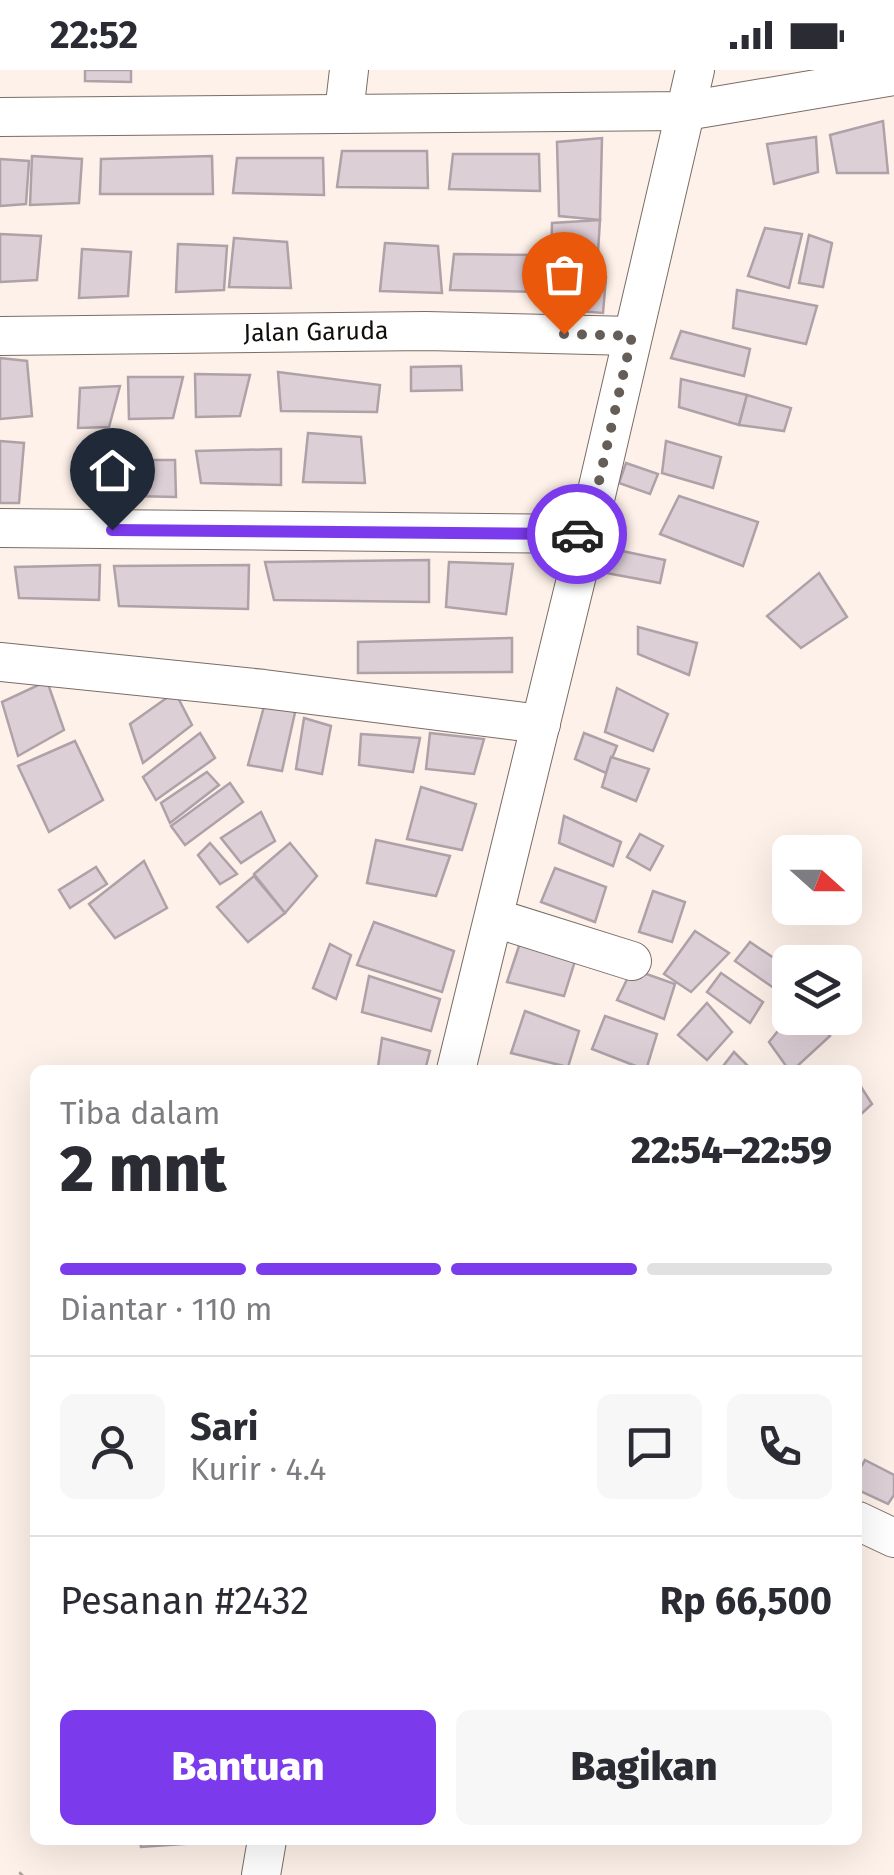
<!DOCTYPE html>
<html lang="id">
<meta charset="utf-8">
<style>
body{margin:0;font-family:"Fira Sans",sans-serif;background:#f7f7f7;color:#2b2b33;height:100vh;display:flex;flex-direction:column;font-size:38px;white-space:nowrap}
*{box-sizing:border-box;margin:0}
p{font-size:32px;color:#7c7c81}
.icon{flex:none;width:55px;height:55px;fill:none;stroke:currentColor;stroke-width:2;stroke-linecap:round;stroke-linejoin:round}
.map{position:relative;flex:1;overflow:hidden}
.panel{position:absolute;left:30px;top:995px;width:832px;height:780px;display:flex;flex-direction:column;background:#fff;border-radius:15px;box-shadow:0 10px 40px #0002}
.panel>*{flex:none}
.needle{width:65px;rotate:111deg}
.controls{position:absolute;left:772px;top:765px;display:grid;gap:20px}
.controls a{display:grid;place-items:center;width:90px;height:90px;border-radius:15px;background:#fff;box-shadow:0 10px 40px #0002;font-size:50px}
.pin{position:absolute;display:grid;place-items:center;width:85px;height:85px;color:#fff;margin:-102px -42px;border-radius:50% 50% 50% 0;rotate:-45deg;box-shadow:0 0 10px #0007}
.pin .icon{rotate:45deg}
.courier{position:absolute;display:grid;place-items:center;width:100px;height:100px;margin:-50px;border:8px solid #7c3aed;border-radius:50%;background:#fff;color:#222;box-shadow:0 2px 12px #0007}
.headline em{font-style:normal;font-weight:800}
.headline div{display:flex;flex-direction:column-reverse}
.headline{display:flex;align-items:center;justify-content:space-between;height:170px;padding:0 30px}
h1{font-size:65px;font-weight:800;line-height:75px}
.bar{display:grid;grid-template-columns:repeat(4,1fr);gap:15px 10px;align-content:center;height:120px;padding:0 30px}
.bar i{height:12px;border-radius:8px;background:#e1e1e2}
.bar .current{background:#7c3aed}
.bar p{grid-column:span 4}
.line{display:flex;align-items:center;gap:25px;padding:0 30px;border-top:2px solid #e1e1e2}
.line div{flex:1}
.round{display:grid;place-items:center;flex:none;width:105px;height:105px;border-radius:15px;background:#f7f7f7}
.action{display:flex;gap:20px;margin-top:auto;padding:20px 30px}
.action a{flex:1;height:115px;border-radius:15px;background:#7c3aed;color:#fff;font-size:40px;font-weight:800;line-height:115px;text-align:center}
.action a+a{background:#f7f7f7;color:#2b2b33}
.status{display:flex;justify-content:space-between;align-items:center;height:70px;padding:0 50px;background:#fff;direction:ltr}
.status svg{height:28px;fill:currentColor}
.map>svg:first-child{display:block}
</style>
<div class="status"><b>22:52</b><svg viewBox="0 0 49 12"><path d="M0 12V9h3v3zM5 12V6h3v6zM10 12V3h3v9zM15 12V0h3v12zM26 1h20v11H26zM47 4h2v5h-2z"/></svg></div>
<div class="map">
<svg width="894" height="1805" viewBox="0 0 894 1805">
<rect width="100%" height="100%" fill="#fef1e9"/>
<g fill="#ddcfd6" stroke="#aea1a8" stroke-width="2.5">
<path d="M85 0H131V12L85 11Z"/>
<path d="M883 51 888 103H837L830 65Z"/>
<path d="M816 67 818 102 774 114 767 74Z"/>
<path d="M602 68 600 150 559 146 557 72Z"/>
<path d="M342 81H427L428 118 337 117Z"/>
<path d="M453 84H539L540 121 449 119Z"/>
<path d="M32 86 82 89 79 133 30 135Z"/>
<path d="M212 86 213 124H100L101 89Z"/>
<path d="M237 88H323L324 125 233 123Z"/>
<path d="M0 89 29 91 26 134 0 136Z"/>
<path d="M600 150 597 198 551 201 552 153Z"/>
<path d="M765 158 802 164 789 218 748 206Z"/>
<path d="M0 164 41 166 37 210 0 212Z"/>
<path d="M809 165 832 173 823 217 799 213Z"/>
<path d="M234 168 287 172 291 218 229 217Z"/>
<path d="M385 173 438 176 442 223 380 221Z"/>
<path d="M178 174 227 176 224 220 176 222Z"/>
<path d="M82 179 131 182 128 226 79 228Z"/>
<path d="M454 184 540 185V222L450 220Z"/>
<path d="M551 201 606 207 603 243 550 239Z"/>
<path d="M737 220 817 236 806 274 733 258Z"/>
<path d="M681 261 750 279 744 306 671 288Z"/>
<path d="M0 288 27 291 32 346 0 349Z"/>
<path d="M461 296 462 320 411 321V297Z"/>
<path d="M278 302 380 315 377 342 281 341Z"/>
<path d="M195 304 250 305 240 346 196 347Z"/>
<path d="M128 307H183L173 348 129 349Z"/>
<path d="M681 309 747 325 739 355 679 337Z"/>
<path d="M120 316 109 357 78 358 80 318Z"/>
<path d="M747 325 791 338 784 361 739 355Z"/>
<path d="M308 363 361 367 365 413 303 412Z"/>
<path d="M0 371 24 373 19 433H0Z"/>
<path d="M666 371 721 387 713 418 662 403Z"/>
<path d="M281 379V415L201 413 196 381Z"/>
<path d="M90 390H175L176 427 85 425Z"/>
<path d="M626 393 658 404 650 424 619 413Z"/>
<path d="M679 426 758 452 743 496 660 464Z"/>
<path d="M608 478 665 490 660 513 601 502Z"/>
<path d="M429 490V532L274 530 265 492Z"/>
<path d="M449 492 513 494 506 544 446 537Z"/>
<path d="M100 495 99 530 19 528 15 497Z"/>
<path d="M249 495 248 539 119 536 114 496Z"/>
<path d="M819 503 847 547 801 578 767 546Z"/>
<path d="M638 557 697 573 689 605 638 584Z"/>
<path d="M512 568V602L358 603V572Z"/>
<path d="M47 611 64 660 18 686 2 632Z"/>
<path d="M617 618 668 644 653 681 605 662Z"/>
<path d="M175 622 192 655 143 693 130 654Z"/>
<path d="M265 633 296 638 282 701 248 695Z"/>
<path d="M304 648 331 656 322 704 296 699Z"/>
<path d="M200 663 215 688 156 730 143 707Z"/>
<path d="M430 663 484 669 474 704 426 699Z"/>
<path d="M584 663 617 676 606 703 575 689Z"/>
<path d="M361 664 420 668 413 702 359 695Z"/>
<path d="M75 671 103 730 49 762 18 696Z"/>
<path d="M611 687 649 699 636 731 602 717Z"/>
<path d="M207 702 219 715 170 753 161 733Z"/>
<path d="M230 713 243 732 185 775 171 756Z"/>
<path d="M421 717 476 734 462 780 407 769Z"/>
<path d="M261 742 275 771 241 793 221 768Z"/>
<path d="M564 746 621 772 613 796 559 773Z"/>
<path d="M640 764 663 776 650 800 627 787Z"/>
<path d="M376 770 450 786 436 826 367 813Z"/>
<path d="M210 773 237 804 220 814 198 785Z"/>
<path d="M290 773 317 806 285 843 254 804Z"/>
<path d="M144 791 167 838 115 868 89 834Z"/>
<path d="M96 797 107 814 70 838 59 820Z"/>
<path d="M555 798 606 817 595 852 541 832Z"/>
<path d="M254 806 285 843 248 872 217 837Z"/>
<path d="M653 821 685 832 672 872 639 862Z"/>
<path d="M374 852 454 881 442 922 357 895Z"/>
<path d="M695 861 729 883 691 922 664 904Z"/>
<path d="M521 870 575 891 564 926 507 912Z"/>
<path d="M750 872 790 899V903L778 921 735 891Z"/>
<path d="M330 874 351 885 336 929 313 918Z"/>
<path d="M632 899 675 914 664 949 617 930Z"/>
<path d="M721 903 763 932 750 953 707 922Z"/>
<path d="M369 906 440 929 431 961 362 942Z"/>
<path d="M707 933 732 962 707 990 678 965Z"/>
<path d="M525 941 579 961 568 997 511 983Z"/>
<path d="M605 946 657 964 646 1000 592 979Z"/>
<path d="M790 946 812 948 830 966 793 1000H789L769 972Z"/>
<path d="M382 968 430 981 425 1000H387L378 997Z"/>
<path d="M734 982 752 1000H720Z"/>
<path d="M858 1012 872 1034 858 1047Z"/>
<path d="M865 1390 894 1405V1425L888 1434 858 1420V1402Z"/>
<path d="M140 1770H213L214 1772 141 1777Z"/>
</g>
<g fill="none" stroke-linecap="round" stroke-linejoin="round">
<g stroke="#786d66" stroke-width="40">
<g id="minor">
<path d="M344 43 349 0"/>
<path d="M0 47 686 41 894 6"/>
<path d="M0 266 426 261 632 266"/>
<path d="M0 458 587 464"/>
<path d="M0 592 264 619 541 654"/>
<path d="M495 848 632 891"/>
<path d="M456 1000 587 464 695 0"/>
<path d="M858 1451 894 1468"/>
<path d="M261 1805 267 1770"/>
</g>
</g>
<path stroke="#ada39d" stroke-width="5" stroke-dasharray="5 5" stroke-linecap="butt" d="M20 1805 22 1803"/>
<use href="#minor" stroke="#fff" stroke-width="38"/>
</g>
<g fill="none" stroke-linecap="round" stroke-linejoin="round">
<path stroke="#645d58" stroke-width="10" stroke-dasharray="0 18" d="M564 264 632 266 587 464H577"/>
<path stroke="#7c3aed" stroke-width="12" d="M112 460 577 464"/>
</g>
<g text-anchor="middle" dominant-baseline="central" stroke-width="10" stroke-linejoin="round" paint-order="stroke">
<g font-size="25" fill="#110d0a" stroke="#fff">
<text transform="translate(316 262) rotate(-1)">Jalan Garuda</text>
</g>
</g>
</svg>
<div class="controls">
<a><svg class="needle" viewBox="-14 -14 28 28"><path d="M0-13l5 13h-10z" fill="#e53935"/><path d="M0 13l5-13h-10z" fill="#7c7c81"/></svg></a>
<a><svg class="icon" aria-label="layers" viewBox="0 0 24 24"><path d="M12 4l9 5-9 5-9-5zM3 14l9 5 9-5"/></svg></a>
</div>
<div class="pin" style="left:564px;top:264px;background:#ea580c"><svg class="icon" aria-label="bag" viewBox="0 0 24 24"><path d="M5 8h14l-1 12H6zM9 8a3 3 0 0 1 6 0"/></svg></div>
<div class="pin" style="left:112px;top:460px;background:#1f2937"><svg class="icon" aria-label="home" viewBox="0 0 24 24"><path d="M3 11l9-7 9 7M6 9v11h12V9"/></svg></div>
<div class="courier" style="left:577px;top:464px"><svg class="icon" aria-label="car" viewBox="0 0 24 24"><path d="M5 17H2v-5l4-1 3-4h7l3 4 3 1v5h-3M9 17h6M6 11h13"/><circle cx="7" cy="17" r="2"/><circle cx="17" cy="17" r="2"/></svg></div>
<section class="panel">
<div class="headline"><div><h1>2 mnt</h1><p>Tiba dalam</p></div><em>22:54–22:59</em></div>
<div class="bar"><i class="current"></i><i class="current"></i><i class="current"></i><i></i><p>Diantar · 110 m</p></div>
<div class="line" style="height:180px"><a class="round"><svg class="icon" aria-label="person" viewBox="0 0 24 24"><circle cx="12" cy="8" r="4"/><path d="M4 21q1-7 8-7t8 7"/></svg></a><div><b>Sari</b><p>Kurir · 4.4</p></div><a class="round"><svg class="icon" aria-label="chat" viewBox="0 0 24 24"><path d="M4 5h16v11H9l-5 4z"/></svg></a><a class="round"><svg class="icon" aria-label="phone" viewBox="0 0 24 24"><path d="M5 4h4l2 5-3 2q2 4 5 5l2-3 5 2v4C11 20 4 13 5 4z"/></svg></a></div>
<div class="line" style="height:130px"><div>Pesanan #2432</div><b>Rp 66,500</b></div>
<div class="action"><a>Bantuan</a><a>Bagikan</a></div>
</section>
</div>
